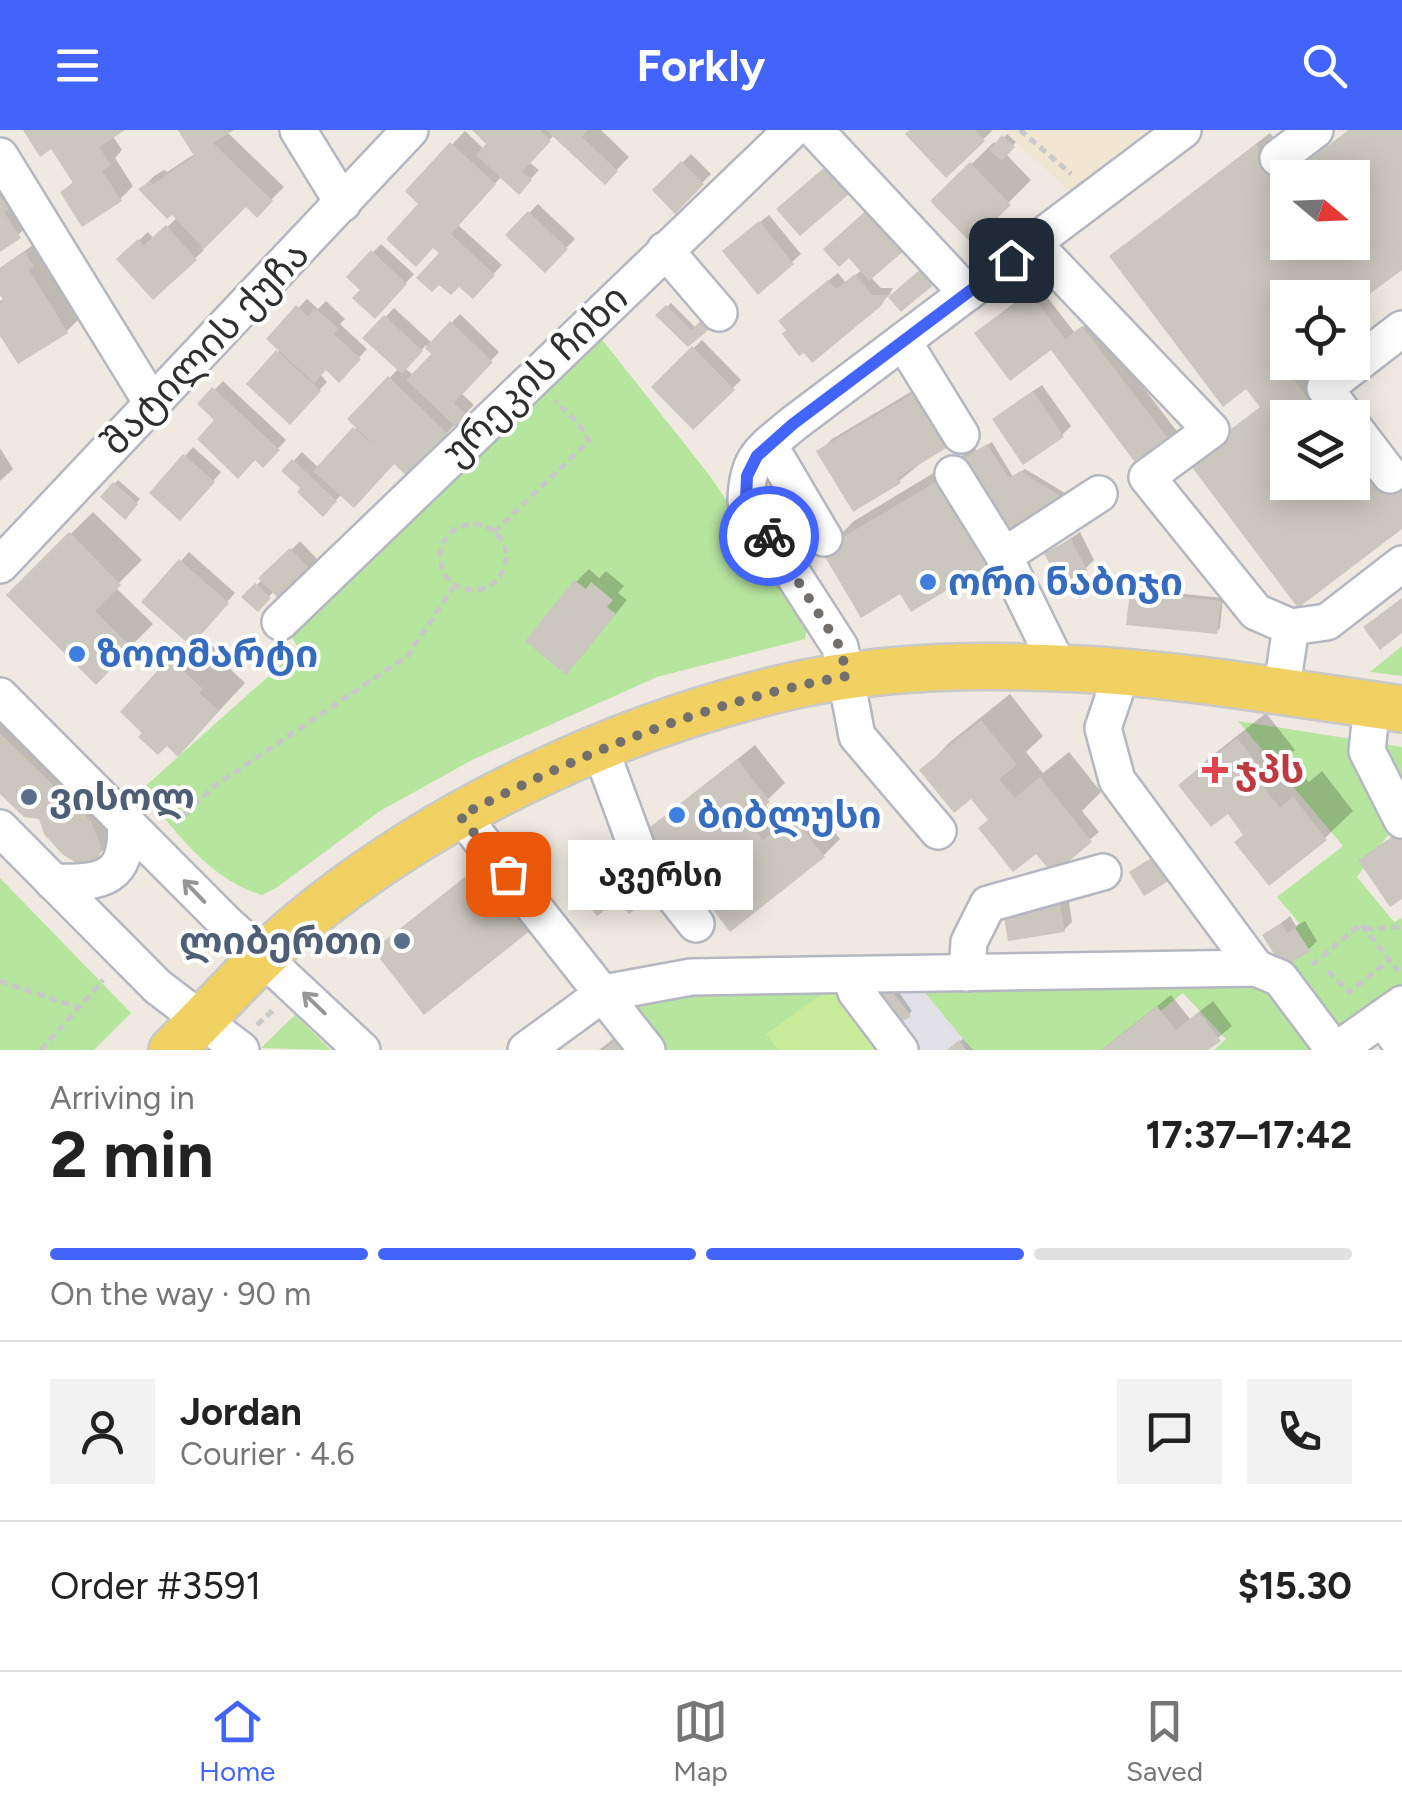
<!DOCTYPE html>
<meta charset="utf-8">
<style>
body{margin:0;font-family:Figtree,"Noto Sans Georgian",sans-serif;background:#f2f2f2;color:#222;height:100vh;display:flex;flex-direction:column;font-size:38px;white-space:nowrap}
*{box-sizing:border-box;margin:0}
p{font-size:32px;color:#767676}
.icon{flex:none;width:55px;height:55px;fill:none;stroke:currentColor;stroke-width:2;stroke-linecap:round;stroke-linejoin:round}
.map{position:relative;height:920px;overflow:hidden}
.panel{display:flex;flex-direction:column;background:#fff;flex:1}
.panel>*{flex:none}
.needle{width:65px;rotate:109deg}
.tools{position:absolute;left:1270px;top:30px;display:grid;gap:20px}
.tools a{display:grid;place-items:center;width:100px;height:100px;border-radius:0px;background:#fff;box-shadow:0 5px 25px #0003;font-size:50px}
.pin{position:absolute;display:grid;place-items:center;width:85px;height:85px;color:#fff;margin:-42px;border-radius:20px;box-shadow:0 5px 15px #0006}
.courier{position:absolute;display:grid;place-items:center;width:100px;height:100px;margin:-50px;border:8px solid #4264fb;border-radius:50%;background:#fff;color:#222;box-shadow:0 2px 12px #0007}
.bubble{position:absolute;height:70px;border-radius:0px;background:#fff;box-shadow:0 5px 25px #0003;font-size:32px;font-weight:700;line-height:70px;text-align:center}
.overview em{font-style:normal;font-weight:700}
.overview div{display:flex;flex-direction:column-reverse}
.overview{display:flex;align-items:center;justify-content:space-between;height:170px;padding:0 50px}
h1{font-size:65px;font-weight:700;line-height:75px}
.bar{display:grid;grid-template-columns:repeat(4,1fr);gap:15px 10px;align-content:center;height:120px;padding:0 50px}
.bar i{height:12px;border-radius:8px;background:#e0e0e0}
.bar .current{background:#4264fb}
.bar p{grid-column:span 4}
.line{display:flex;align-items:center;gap:25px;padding:0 50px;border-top:2px solid #e0e0e0}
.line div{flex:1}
.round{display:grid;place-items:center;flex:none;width:105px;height:105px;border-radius:0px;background:#f2f2f2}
header{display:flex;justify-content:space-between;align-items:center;height:130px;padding:0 50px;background:#4264fb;color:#fff;font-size:45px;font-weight:700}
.menu{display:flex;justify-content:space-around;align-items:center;height:140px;border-top:2px solid #e0e0e0;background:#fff;font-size:28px;color:#767676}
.menu a{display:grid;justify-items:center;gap:5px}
.menu .current{color:#4264fb}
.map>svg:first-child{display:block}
</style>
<header><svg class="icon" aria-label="menu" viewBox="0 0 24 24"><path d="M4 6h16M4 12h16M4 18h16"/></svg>Forkly<svg class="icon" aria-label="search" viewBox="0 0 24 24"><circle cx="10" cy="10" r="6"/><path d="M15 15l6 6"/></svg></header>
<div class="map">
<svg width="1402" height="920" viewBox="0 0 1402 920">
<rect width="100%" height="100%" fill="#efe9e1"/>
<path fill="#e3e1e8" d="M868 856 949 859 998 920H909Z"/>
<path fill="#f0e6d1" d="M1003 0H1148L1069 61Z"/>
<g fill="#b6e59e">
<path d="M600 207 710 346 808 492 805 509 657 547 472 630 380 681 276 758 262 765C208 749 176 701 141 660L299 519 288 501Z"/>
<path d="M1402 516V546L1370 542Z"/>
<path d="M1238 591 1402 617V686L1357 747 1394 792 1402 788V896L1371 920H1214L1226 909 1183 863 1112 920H972L917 853 1261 852 1299 793 1277 767 1343 716Z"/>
<path d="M0 748 131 883 94 920H0Z"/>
<path d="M834 855 886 920H656L624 876 668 859Z"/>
<path d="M295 885 331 920 261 918Z"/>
</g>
<path fill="#c9ec9a" d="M832 857 875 920H778L766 904Z"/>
<g fill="#0003" fill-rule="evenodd">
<path d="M26 0H120L112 5 122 20 115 28 133 56 120 69 63 62 74 51 52 16Z"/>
<path d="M181 0H230L227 2 284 57 257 84 246 73 202 118 204 120 153 167 119 129 148 102 154 109 177 88 141 59 154 46 164 40 167 42 196 23Z"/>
<path d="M478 0H601L629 27 605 52 554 5 529 32 539 40 519 61 502 46 457 94 502 135 473 166 442 123 422 74 408 61 465 1 484 19 490 13Z"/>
<path d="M913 0H991L992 1 946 44Z"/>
<path d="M1349 0H1402V136L1352 168H1288V232H1303L1306 236 1302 241 1337 288H1288V352H1352V308L1402 396 1299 475 1263 276 1247 256 1112 126 1270 3 1297 39ZM1288 48H1352V112H1288Z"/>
<path d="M1007 4 1016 12 1006 24 1031 50 971 110 934 71 994 12 997 15Z"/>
<path d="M0 24 36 90 0 119Z"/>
<path d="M691 24 711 44 675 80 655 60Z"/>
<path d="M538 74 575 109 545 140 508 105Z"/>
<path d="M769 85 801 124 759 161 734 113Z"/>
<path d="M835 110 881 158H893L889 165 880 174 789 200V183L838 143 846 153 862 140Z"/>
<path d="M39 111 45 122 41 126 80 188 67 201 19 231 0 202V171L5 168 0 160V138Z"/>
<path d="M381 114 414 144 375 186 363 160 349 147Z"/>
<path d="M1038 155 1075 203 1092 190 1179 304 1170 312 1051 217 986 195Z"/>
<path d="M307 169 318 179 326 171 345 189 340 194 367 219 339 249 326 237 320 244 327 252 290 291 249 254 281 219 269 209Z"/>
<path d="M671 173 696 198 688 214 659 185Z"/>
<path d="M394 178 432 213 460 184 499 222 461 263 474 275 408 343 395 331 342 364 323 383 304 358 285 340 302 322 319 338 358 296 350 289 399 238 366 208ZM426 215 435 224 414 246 405 238Z"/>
<path d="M702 210 741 250 693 297 654 257Z"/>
<path d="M223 251 286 310 263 335 201 274Z"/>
<path d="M929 251 959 302 899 351 819 322 832 309Z"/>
<path d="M1042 255 1071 296 1062 305 1004 281Z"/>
<path d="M992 312 1013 347 1025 339 1065 363 1020 394 901 460 824 421 854 391 975 318 977 321Z"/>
<path d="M193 317 221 342 189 379 153 363Z"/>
<path d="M0 318 13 339 0 351Z"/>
<path d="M118 350 140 369 125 386 103 367Z"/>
<path d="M93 382 142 430 115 457 153 494 96 551 9 465Z"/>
<path d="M1080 402 1094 430 1086 438 1047 424Z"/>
<path d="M300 411 319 431 281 468 274 461 258 479 245 467Z"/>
<path d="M189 422 235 463 199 504 228 530 225 534 245 553 205 596 171 530 190 511 145 472Z"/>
<path d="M589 439 599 448 606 441 624 456 618 463 627 470 579 529 576 452Z"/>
<path d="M1136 459 1223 468 1220 498 1216 502 1132 463Z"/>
<path d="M1010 564 1043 606 1026 622 1043 643 1069 622 1101 662 1082 681 1099 702 1053 741 1040 724 990 690 971 666 923 640 950 612Z"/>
<path d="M0 578 104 680 111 712 97 726 0 660Z"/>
<path d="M1266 583 1295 620 1288 627 1309 652 1322 641 1353 681 1325 708 1269 752 1246 704 1228 681 1181 655 1209 628Z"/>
<path d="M755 615 785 653 764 673 781 695 811 672 840 709 823 726 702 760 732 733 716 713 648 701Z"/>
<path d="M611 739 624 756 618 767 591 755Z"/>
<path d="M1068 766 1072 792 1064 800 1006 783Z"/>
<path d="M1290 786 1296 796 1305 791 1317 811 1309 819 1266 805Z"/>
<path d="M894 855 912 881 909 884 880 866Z"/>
<path d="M1171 865 1190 889 1213 871 1232 896 1204 920H1101Z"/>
<path d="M639 889 663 920H599Z"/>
<path d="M963 909 973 920H949Z"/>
</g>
<g fill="#cbc7bf" fill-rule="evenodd">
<path d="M23 0H125L99 17 111 35 102 41 122 71 82 97 60 62 73 53 51 19 40 27Z"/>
<path d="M178 0H234L213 13 273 71 257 88 246 77 204 119 172 85 167 89 138 59 150 51 153 54 194 26Z"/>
<path d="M472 0H540L551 11 522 42 532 50 519 65 476 25 486 14Z"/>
<path d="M546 0H588L582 7 618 41 605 55Z"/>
<path d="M910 0H975L985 11 946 48 905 4Z"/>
<path d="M1349 0H1402V140L1352 177V168H1288V227L1281 232 1322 288H1288V352H1352V327L1375 357 1402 336V399L1298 478 1188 332 1260 277 1246 259 1223 277 1109 126 1256 14 1283 50ZM1288 48H1352V112H1288Z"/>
<path d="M1002 5 1015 17 1002 31 989 20Z"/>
<path d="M450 12 496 54 451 104 495 145 473 169 459 157 451 165 439 155 432 162 416 148 439 123 433 118 416 137 386 109 418 74 405 61Z"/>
<path d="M681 31 704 54 675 84 652 60Z"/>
<path d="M970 32 1011 75 971 113 930 71Z"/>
<path d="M826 36 849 64 800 106 776 79Z"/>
<path d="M0 66 9 79 4 82 21 108 0 122Z"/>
<path d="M870 77 906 119 869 151 849 128 839 137 823 119Z"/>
<path d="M528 81 568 119 545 143 505 105Z"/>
<path d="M759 91 794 134 758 165 722 121Z"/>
<path d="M166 95 197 130 153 170 116 129 138 109 144 115Z"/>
<path d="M371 120 407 154 375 189 352 168 360 160 346 147Z"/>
<path d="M25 122 34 137 29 140 68 203 18 234 0 206V173L4 171 0 165V138Z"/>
<path d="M923 137 937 152 901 182 888 167Z"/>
<path d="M855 144 872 165H887L881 176 812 233 804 223 799 226 782 204 786 200 778 191 828 150 836 159Z"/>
<path d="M1029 162 1065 209 1082 196 1172 314 1140 339 1051 220 1010 251 974 203Z"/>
<path d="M296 175 308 186 315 178 338 198 334 204 361 229 339 253 326 240 314 253 266 209Z"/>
<path d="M666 175 691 200 706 186 714 195 688 217 655 185Z"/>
<path d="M384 185 423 221 402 244 362 208Z"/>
<path d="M450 191 493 232 454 273 467 285 456 297 406 250 431 224 425 218Z"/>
<path d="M692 216 735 260 693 300 651 257Z"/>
<path d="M276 220 321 261 290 295 246 254Z"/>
<path d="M388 246 448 304 408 347 394 334 354 378 313 341 353 297 376 317 347 289Z"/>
<path d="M212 257 280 320 263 338 255 330 238 349 197 309 214 290 197 274Z"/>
<path d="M1033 261 1064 307 1023 335 992 289Z"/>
<path d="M915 262 948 317 897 348 901 353 853 382 816 321Z"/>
<path d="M987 314 1009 348 1020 341 1063 368 1004 407 958 332Z"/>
<path d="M183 324 215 352 180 391 149 363Z"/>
<path d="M292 329 337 371 323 387 297 362 300 358 281 341Z"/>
<path d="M944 347 995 431 911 482 900 464 861 488 821 420Z"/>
<path d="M113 352 138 374 125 390 100 367Z"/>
<path d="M69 402 121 455 95 481 132 518 96 555 6 465Z"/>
<path d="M1071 409 1087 440 1060 455 1044 423Z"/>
<path d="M290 418 312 441 281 471 258 448Z"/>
<path d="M179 429 229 473 191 516 141 472Z"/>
<path d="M574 450 586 459 591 452 613 470 607 477 616 484 566 545 525 511Z"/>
<path d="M255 453 271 468 258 482 241 467Z"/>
<path d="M1130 462 1221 471 1217 504 1126 495Z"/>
<path d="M1402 468V503L1380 520 1363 497Z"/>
<path d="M169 528 203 559 199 563 219 581 178 627 167 616 158 625 138 607 142 603 120 582Z"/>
<path d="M981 590 1017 635 999 649 1015 668 1040 647 1092 712 1053 744 1036 724 1013 742 978 698 988 690 971 669 954 683 919 640Z"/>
<path d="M0 603 52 654 55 670 66 672 82 681 92 693 101 717 99 727 91 735 81 736 62 724 44 704 39 689 24 687 0 664Z"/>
<path d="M1237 608 1269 649 1262 655 1280 678 1293 666 1327 710 1269 756 1234 712 1243 705 1228 684 1211 697 1178 655Z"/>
<path d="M737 629 770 672 747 689 763 710 793 687 825 727 730 802 698 760 731 735 716 716 679 745 645 701Z"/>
<path d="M1402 700V769L1390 777 1358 730Z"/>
<path d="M1159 723 1175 747 1144 766 1129 742Z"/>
<path d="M480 735 531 800 424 885 373 820Z"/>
<path d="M638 744 654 764 629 784 618 770 597 786 579 763 601 745 614 762Z"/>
<path d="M1060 773 1065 802 1008 811 1003 782Z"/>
<path d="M1281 793 1287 803 1295 798 1310 821 1283 838 1262 805Z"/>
<path d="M889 857 911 886 898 895 877 866Z"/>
<path d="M1157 876 1176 900 1199 882 1221 911 1208 920H1101Z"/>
<path d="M616 910 623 920H603Z"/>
<path d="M959 910 966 920H947Z"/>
</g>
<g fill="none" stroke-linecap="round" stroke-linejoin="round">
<g stroke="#b4b7c1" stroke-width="40">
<g id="minor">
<path d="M298 0 343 73"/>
<path d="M815 0 967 163"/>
<path d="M0 26 152 273"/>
<path d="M1278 28 1315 0"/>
<path d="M1033 113 1211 300 1147 347 1256 482 1291 497 1327 492 1402 434"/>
<path d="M665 120 719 183"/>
<path d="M903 211 961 305"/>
<path d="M1347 288 1325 258 1402 199"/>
<path d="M1352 295 1390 345"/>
<path d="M769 315 824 408"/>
<path d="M953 344 1004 426 1059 538"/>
<path d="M1004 426 1099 364"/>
<path d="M0 435 410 0"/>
<path d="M280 492 792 0"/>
<path d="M1122 542 1103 598 1117 650 1256 838"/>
<path d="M1281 563 1291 497"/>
<path d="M0 566 225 792 362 920"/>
<path d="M1372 575 1367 621 1402 690"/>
<path d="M600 618 638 721 696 794"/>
<path d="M461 685 647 920"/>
<path d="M0 698 158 857 241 920"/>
<path d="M938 701 857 606 840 517 746 371C747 327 761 321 793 294L1183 0"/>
<path d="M53 752C103 754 130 748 125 691"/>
<path d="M967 843 969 812 988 774 1103 742"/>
<path d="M850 845 856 862 900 920"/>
<path d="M1382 888 1402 915"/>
<path d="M526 920 604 863 691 847 1256 838 1280 848 1334 920"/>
<path d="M1337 920 1402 874"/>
</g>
</g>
<g stroke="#c9c9c9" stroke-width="50">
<path id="major" d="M172 920C215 878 255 831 301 793 436 681 616 597 787 557 873 537 969 534 1057 538 1172 542 1288 563 1402 579"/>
</g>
<g stroke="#c9c9c9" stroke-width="5" stroke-dasharray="8 5" stroke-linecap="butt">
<path d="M1020 0 1071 44"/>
<circle cx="473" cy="427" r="33"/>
<path d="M494 402 589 311 579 294 555 271"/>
<path d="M175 694 213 657 407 526 455 455"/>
<path d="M1365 799 1402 797"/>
<path d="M1312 835 1361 794 1398 841"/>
<path d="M1328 841 1349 862 1390 830"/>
<path d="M0 851 79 878"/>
<path d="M257 895 275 878"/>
<path d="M41 920 103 850"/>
</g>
<use href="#minor" stroke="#fff" stroke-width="35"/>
<use href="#major" stroke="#f2d163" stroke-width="45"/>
</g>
<defs><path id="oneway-shaft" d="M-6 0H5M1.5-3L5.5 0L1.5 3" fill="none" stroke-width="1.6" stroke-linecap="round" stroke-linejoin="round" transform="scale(2.5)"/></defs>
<g stroke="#969696">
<use href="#oneway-shaft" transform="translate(194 761) rotate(-134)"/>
<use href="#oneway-shaft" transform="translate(314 873) rotate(-136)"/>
</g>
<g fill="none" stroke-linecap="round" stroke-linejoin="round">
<path stroke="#726f6d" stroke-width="10" stroke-dasharray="0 18" d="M508 744 460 686C584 622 709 571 847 546L840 517 769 406"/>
<path stroke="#4264fb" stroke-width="12" d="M769 406 746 371 747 346 757 326 793 294 1011 130"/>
</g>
<g fill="#3f7fe0" stroke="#fff" stroke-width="4">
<circle cx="928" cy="452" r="10"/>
<circle cx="77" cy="524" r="10"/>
<circle cx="677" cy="685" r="10"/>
</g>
<path fill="#e0444e" stroke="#fff" stroke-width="4" d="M1210 625h10v10h10v10h-10v10h-10v-10h-10v-10h10z"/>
<g fill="#5c6f8a" stroke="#fff" stroke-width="4">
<circle cx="29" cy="667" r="10"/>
<circle cx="402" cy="811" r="10"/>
</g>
<g text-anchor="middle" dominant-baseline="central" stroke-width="8" stroke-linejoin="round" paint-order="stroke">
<g font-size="38" fill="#2e2e2e" stroke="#fff">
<text transform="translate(205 218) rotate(-46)">შატილის ქუჩა</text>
<text transform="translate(535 245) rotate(-44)">ურეკის ჩიხი</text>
</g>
<g font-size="38" font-weight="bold" fill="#366cbe" stroke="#fff" text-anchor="start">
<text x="948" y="452">ორი ნაბიჯი</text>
<text x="97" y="524">ზოომარტი</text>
<text x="697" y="685">ბიბლუსი</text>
</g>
<g font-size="38" font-weight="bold" fill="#be3a42" stroke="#fff" text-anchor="start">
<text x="1235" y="640">ჯპს</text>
</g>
<g font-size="38" font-weight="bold" fill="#4e5e75" stroke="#fff" text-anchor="start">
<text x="49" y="667">ვისოლ</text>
<text x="382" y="811" text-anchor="end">ლიბერთი</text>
</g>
</g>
</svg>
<div class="tools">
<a><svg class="needle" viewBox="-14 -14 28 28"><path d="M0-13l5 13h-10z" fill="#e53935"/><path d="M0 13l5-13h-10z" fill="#767676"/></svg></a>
<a><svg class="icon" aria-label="locate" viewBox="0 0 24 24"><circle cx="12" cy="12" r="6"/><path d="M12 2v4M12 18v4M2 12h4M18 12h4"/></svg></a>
<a><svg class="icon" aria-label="layers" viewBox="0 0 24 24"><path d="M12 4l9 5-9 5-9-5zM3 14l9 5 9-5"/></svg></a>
</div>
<div class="pin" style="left:508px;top:744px;background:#ea580c"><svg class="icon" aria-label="bag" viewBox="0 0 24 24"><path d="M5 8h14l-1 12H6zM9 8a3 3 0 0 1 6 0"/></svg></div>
<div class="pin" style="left:1011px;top:130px;background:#1f2937"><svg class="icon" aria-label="home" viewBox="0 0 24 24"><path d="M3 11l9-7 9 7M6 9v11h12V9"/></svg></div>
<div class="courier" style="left:769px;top:406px"><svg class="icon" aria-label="bike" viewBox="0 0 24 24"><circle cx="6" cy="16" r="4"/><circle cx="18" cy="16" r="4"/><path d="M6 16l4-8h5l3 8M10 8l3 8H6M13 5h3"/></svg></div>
<div class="bubble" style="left:568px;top:710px;width:185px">ავერსი</div>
</div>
<section class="panel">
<div class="overview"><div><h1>2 min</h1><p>Arriving in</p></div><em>17:37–17:42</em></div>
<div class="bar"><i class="current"></i><i class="current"></i><i class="current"></i><i></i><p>On the way · 90 m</p></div>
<div class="line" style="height:180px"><a class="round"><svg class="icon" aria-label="person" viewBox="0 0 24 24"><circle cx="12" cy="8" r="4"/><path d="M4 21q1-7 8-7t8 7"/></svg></a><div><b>Jordan</b><p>Courier · 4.6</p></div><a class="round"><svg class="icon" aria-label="chat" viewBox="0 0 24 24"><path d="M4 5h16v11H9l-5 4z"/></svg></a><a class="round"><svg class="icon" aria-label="phone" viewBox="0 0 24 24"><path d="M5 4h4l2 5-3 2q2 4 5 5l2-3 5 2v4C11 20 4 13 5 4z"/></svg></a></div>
<div class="line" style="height:130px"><div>Order #3591</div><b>$15.30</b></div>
</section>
<nav class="menu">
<a class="current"><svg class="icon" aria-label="home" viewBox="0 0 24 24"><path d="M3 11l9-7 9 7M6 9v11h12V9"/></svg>Home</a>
<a><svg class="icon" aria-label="map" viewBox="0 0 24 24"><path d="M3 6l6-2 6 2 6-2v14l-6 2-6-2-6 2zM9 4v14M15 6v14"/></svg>Map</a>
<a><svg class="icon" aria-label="saved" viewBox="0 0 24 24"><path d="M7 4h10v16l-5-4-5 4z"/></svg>Saved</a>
</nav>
